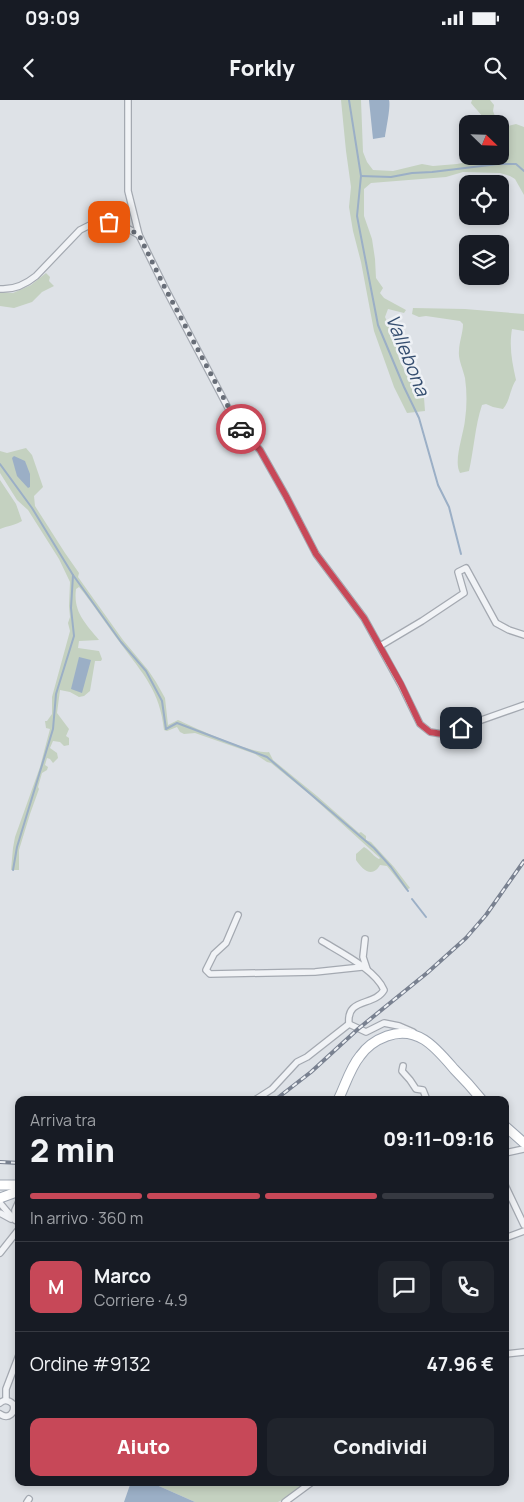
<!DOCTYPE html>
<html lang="it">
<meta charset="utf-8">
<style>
body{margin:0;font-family:Manrope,sans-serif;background:#20242c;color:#f1f3f6;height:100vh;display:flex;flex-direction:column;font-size:19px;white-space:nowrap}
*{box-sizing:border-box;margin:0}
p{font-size:16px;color:#9ea1a6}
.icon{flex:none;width:28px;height:28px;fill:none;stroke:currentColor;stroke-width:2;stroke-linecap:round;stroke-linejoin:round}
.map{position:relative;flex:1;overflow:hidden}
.panel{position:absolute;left:15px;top:996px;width:494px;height:390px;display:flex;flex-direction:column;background:#171b24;border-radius:10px;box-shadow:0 2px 8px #0003}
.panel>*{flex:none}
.needle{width:32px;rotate:113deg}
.controls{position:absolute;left:459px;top:15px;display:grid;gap:10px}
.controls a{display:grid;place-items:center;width:50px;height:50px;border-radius:10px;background:#171b24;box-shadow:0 2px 8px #0003;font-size:25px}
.pin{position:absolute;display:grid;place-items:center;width:42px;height:42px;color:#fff;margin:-21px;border-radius:10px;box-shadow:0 2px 8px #0006}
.courier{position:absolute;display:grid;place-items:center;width:50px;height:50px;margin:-25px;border:4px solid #c74858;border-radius:50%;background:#fff;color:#222;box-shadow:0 1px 6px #0007}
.summary em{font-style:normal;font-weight:800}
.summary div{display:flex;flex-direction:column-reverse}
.summary{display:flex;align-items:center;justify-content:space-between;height:85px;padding:0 15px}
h1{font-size:32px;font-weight:800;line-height:38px}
.bar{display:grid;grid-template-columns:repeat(4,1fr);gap:8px 5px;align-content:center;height:60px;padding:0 15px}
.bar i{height:6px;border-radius:4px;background:#363941}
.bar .active{background:#c74858}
.bar p{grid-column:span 4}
.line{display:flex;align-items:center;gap:12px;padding:0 15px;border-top:1px solid #363941}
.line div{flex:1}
.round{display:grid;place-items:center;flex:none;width:52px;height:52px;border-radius:10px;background:#20242c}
.primary-button{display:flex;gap:10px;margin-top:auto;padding:10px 15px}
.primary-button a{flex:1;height:58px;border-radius:10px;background:#c74858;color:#fff;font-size:20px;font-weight:800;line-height:58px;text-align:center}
.primary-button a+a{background:#20242c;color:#f1f3f6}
.status{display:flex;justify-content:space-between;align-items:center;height:35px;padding:0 25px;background:#171b24;direction:ltr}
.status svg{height:14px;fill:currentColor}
header{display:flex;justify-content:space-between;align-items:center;height:65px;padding:0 15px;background:#171b24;font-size:22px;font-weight:800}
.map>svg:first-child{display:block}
</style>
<div class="status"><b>09:09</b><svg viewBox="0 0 49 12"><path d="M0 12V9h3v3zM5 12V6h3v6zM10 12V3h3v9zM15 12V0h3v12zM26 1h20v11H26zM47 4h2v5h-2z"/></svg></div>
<header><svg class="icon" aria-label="back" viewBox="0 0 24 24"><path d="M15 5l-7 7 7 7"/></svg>Forkly<svg class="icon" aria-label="search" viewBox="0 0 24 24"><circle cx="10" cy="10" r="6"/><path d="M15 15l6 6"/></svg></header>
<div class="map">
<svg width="524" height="1402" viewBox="0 0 524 1402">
<rect width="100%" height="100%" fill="#dee2e7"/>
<g fill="#c4d1c0">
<path d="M341 0H361L363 52 367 62 373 70 393 71 422 64 433 66 457 64 500 56V28L516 24 524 27V108V95L515 79 510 76 500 73 463 72 446 77 371 83 364 89V116L372 139 375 159 376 178 383 188 380 193 384 198 406 210 404 213 388 209 385 217 395 239 398 256 407 276 418 294 424 298 425 311 407 313 394 287 374 231 361 162 353 131 349 107 351 87 346 51Z"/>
<path d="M472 0H490L494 5 493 11 498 24H487C484 16 476 10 471 3Z"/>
<path d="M46 173 50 177 49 181 54 186 42 192 32 202 14 208 0 206V192L13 193 31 185Z"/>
<path d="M413 208 465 209 524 214V231L512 229C509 247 512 262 516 280 510 289 510 301 503 309L493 307 486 304 482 305C475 326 474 349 469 371L460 373C453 361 464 333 465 320 467 306 467 292 465 278 463 269 458 259 459 251 459 242 463 233 463 224L460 221 426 216 419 217 412 214Z"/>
<path d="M26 348 32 355 43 387 34 396 35 406 65 453 79 473 78 477 123 540 148 570 156 582 165 598 168 625 178 620C195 628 254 655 269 652L273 660 317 696 359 733 361 732 366 736V740L371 742 394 767 410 788 406 790 391 771 387 766 380 765C372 779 362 769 356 760V754L364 747C371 751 374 757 379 759L380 758 309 694 271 663 267 662 255 654 195 633 184 634 180 632 177 627 167 631 164 630C160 591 143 574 121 544 108 527 97 510 84 493L79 487 76 489C73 512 85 523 99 540L79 541 78 548 99 551 102 559 101 561H95L90 591 84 596 79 597 70 592 60 590 57 613 69 629 66 636 69 638V645L64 646 60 642 53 641 50 648 57 653 58 658 53 663 50 659 47 658 45 665 48 667 47 670 42 673 38 687 39 689 30 714 19 750V770H11L13 748 15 737 40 667 50 629 46 628 45 621H47L52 614V597L70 531 68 523 70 517 69 506 70 482 59 459 28 410 17 400 0 373V351L7 353Z"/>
<path d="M0 380 16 404 22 421C16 425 7 426 0 429Z"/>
<path d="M152 1383H308L290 1396 278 1402H195Z"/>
</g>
<g fill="#9bafc6">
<path d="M369 0H389C391 6 386 29 385 37L373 39Z"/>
<path d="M14 356 25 361 30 374V387L28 388 17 376 12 358Z"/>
<path d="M79 557 91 560 82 593 71 589Z"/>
<path d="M131 1382 152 1383 195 1402H124Z"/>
</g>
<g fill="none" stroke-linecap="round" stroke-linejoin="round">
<g stroke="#9bafc6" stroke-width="2">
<path d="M349 0 361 76 357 116 378 225 404 287 419 318 438 385 449 407 461 454"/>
<path d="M361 76 391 77 412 73 432 72 498 64H516L524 71"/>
<path d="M0 364 32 408 73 475 71 508 74 536 56 594 53 629 17 747 13 770"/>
<path d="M73 475 121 542 146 571 162 601 166 629 177 623 267 657 374 748 391 767 408 791"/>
<path d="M412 799 426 817"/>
</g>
<g stroke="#a4a9b1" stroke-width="8">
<g id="street">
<path d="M128 0V91L139 135"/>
<path d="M0 189C14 190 25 185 36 176L80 130 94 123 109 121 125 127 139 135 164 186 237 325 260 350 286 396 316 454 364 518 401 585 420 624 430 632 442 634 524 605"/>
<path d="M380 546 422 521 464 493 458 472 466 468 496 523 509 530 524 535"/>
<path d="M238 815 226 843 214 854 206 870 210 874 315 872 362 867"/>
<path d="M365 839 363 857 367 869"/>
<path d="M322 841C340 852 376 870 384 890 374 907 346 897 349 924L366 932 384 923 399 926 413 932"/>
<path d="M403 966 402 971 410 980 416 989 423 990 427 1000"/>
<path d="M255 1000 272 989 297 962 307 957 349 924"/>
<path d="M505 1053 524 1049"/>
<path d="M505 1085 524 1125"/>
<path d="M0 1103 11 1116 19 1123"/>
<path d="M0 1113 11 1119"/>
<path d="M15 1120V1110L19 1101"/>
<path d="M505 1138 524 1131"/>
<path d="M0 1153 19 1129"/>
<path d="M505 1254 524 1252"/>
<path d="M6 1300V1289L19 1255"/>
<path d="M0 1303C4 1299 9 1300 13 1304 16 1313 8 1320 0 1314"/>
<path d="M27 1402 29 1399"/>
<path d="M285 1402 312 1382"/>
</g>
</g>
<g stroke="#9ea6b2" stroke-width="11">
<g id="primary">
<path d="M338 1000C345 986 350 968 360 956 367 946 376 940 387 936 418 925 436 948 454 969 464 979 473 989 482 1000"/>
<path d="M505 1026 524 1043"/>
<path d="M0 1085H19"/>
<path d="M0 1098 19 1091"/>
</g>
</g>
<use href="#street" stroke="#f1f3f6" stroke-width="5.5"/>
<use href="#primary" stroke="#fff" stroke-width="9"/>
<g stroke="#798190" stroke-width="4">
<g id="rail">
<path d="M275 1000 311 972 358 929 427 873 466 838 486 815 524 761"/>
<path d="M0 1062 19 1063"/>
</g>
</g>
<use href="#rail" stroke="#eef1f5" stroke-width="2" stroke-dasharray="5.5" stroke-linecap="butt"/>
</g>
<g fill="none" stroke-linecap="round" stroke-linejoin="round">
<path stroke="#686e78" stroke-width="5" stroke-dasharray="0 9" d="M109 122 125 127 139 135 164 186 238 325 241 329"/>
<path stroke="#c74858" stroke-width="6" d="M241 329 260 350 286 396 316 454 364 518 401 584 420 624 430 632 442 634 461 628"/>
</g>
<g text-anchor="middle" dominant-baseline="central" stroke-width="5" stroke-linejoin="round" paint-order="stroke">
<g font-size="19" font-style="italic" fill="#344d6f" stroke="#eef1f5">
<text transform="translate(408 255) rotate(68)">Vallebona</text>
</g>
</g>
</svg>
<div class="controls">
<a><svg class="needle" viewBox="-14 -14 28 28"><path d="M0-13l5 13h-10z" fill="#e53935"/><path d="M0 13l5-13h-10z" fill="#9ea1a6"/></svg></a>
<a><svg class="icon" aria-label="locate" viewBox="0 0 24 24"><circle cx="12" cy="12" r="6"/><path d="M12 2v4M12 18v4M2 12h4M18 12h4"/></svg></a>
<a><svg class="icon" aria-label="layers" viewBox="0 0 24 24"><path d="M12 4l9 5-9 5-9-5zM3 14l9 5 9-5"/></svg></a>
</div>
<div class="pin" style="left:109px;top:122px;background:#ea580c"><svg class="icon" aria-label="bag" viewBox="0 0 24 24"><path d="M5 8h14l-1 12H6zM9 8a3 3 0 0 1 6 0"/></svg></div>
<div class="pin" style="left:461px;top:628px;background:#1f2937"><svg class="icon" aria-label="home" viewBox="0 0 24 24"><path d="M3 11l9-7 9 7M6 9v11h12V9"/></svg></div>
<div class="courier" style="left:241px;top:329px"><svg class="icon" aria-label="car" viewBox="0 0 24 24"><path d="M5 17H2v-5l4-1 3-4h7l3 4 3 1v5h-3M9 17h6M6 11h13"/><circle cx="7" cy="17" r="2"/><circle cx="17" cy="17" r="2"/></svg></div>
<section class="panel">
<div class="summary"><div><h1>2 min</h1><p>Arriva tra</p></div><em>09:11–09:16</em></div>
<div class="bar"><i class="active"></i><i class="active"></i><i class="active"></i><i></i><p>In arrivo · 360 m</p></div>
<div class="line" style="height:90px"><b class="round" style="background:#c74858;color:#fff">M</b><div><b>Marco</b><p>Corriere · 4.9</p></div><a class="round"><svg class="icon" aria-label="chat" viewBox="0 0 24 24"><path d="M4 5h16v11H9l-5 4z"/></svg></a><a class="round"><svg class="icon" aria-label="phone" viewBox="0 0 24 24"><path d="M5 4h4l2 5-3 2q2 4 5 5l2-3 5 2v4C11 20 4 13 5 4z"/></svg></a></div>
<div class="line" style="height:65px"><div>Ordine #9132</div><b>47.96 €</b></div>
<div class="primary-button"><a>Aiuto</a><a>Condividi</a></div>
</section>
</div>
